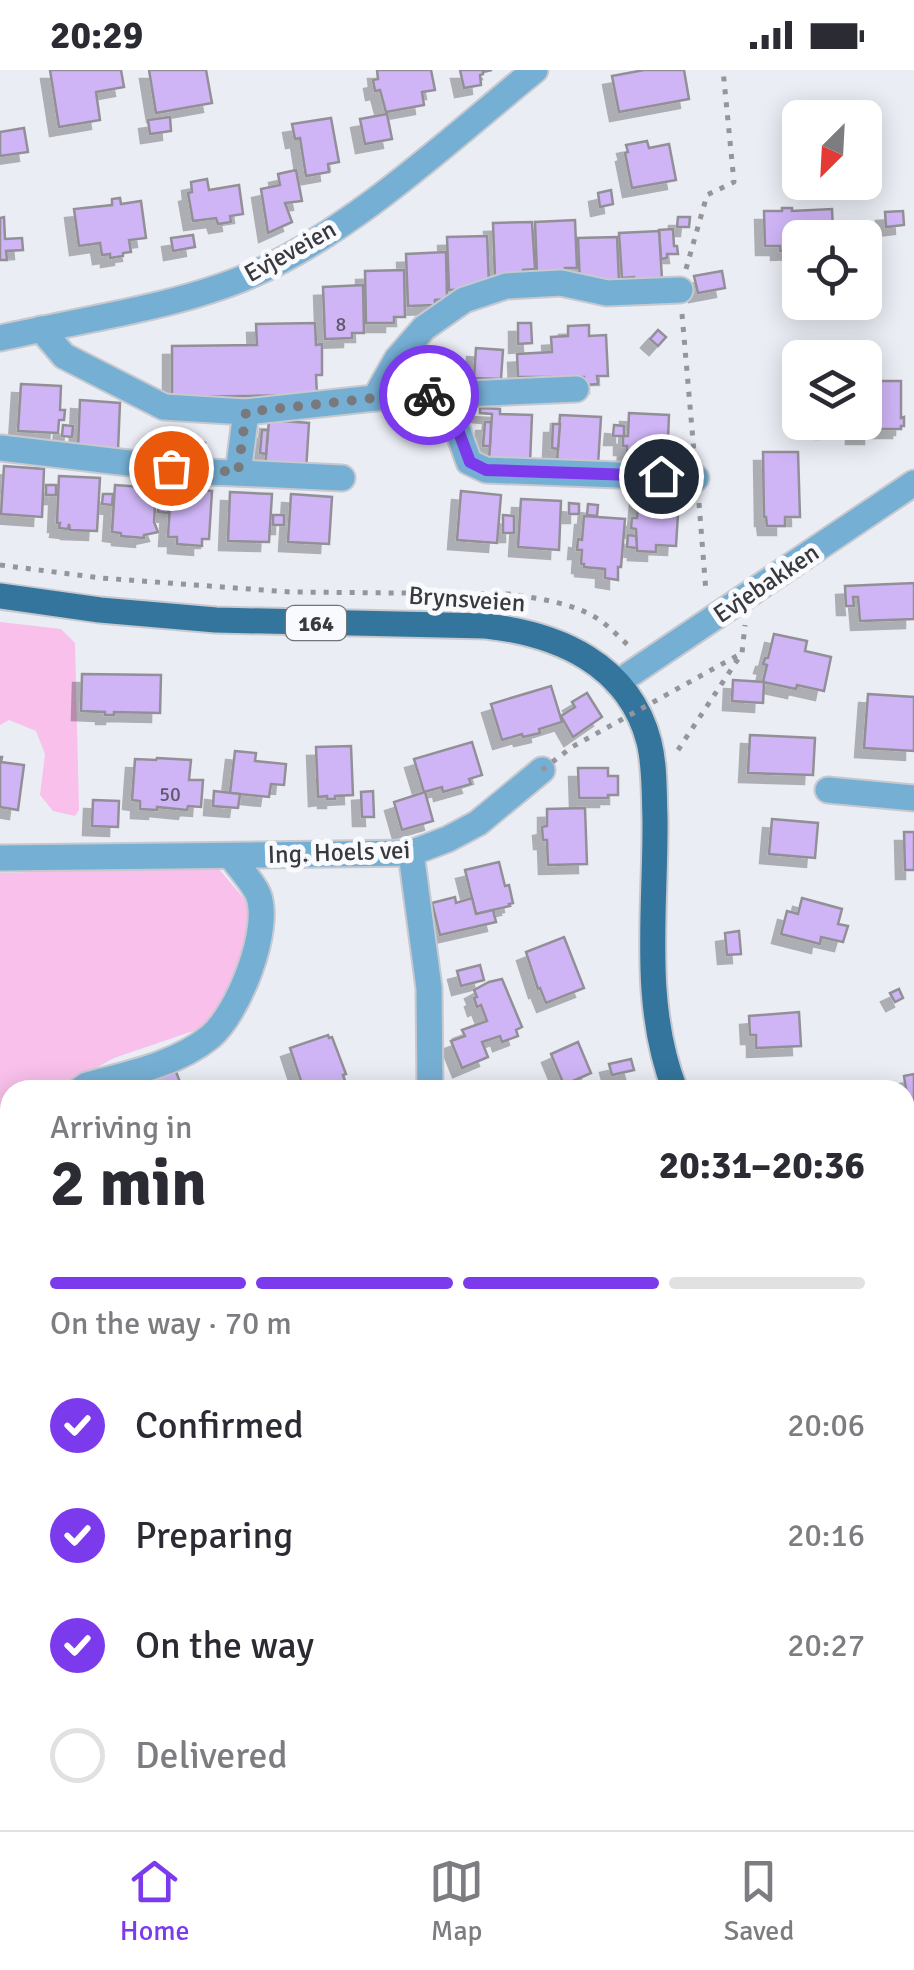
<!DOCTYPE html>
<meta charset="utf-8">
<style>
body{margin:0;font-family:Signika,sans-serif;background:#f2f2f3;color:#2b2b33;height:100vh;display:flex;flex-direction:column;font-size:38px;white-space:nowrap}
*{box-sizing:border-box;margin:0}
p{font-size:32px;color:#7c7c81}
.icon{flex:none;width:55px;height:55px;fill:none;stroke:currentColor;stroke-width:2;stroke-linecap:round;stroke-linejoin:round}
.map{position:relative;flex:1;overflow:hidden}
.details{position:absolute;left:0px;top:1010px;width:915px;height:750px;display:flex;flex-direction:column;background:#fff;border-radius:30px 30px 0 0;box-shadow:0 5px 25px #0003}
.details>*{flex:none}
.needle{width:65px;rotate:204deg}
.fabs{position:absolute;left:782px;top:30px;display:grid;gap:20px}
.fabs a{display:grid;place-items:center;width:100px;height:100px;border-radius:15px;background:#fff;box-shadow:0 5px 25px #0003;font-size:50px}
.pin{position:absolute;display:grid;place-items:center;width:85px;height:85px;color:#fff;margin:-42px;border:5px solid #fff;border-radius:50%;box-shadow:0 2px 10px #0007}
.courier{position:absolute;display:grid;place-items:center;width:100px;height:100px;margin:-50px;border:8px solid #7c3aed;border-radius:50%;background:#fff;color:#222;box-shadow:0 2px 12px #0007}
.head em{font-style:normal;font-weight:700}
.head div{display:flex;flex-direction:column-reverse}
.head{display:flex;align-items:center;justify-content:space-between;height:170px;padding:0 50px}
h1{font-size:65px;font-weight:700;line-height:75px}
.bar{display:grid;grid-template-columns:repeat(4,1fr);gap:15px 10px;align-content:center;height:120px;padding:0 50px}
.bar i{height:12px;border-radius:8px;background:#e1e1e2}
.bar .selected{background:#7c3aed}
.bar p{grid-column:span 4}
ol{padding:0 50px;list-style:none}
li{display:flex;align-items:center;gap:30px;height:110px}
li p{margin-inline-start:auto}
li .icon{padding:10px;border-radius:50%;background:#7c3aed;color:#fff;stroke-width:4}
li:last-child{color:#7c7c81}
li i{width:55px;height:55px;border:5px solid #e1e1e2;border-radius:50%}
.status{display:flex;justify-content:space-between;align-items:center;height:70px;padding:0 50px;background:#fff;direction:ltr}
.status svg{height:28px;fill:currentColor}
.menu{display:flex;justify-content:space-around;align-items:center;height:140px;border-top:2px solid #e1e1e2;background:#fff;font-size:28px;color:#7c7c81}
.menu a{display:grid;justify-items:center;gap:5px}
.menu .selected{color:#7c3aed}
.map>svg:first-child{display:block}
</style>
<div class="status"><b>20:29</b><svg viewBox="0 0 49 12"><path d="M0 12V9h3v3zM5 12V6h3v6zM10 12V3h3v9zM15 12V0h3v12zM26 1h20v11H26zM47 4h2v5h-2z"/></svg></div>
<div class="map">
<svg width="914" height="1760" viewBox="0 0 914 1760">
<defs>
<filter id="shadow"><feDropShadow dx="-9" dy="9" stdDeviation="0" flood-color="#0004"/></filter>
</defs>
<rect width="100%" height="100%" fill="#eaedf4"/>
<g fill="#f8c0ea">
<path d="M0 552 61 559 75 573 79 740 75 746 53 741 40 725 45 684 36 661 9 650 0 655Z"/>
<path d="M217 797 247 832 249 887 225 933 199 959 114 988 55 1020H10V1038L0 1040V803Z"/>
<path d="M10 1186V1248L0 1246V1188Z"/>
<path d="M914 1208V1356L905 1343V1213Z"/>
<path d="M10 1402V1623L0 1626V1408Z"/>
</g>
<g fill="#cfb5f6" stroke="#929096" stroke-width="2.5" filter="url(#shadow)">
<path d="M50 0H121L124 17 96 22 100 50 59 57Z"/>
<path d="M149 0H206L212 33 156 43Z"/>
<path d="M377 0H431L435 20 422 22 424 35 386 42 380 20 375 21 373 10 378 9Z"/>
<path d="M460 0H492L483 2V4L480 5 481 15 464 18Z"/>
<path d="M644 0H684L689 29 619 42 612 6Z"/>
<path d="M387 44 392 69 365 74 360 49Z"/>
<path d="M170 47 171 61 150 64 148 50Z"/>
<path d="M331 48 339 92 328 94 329 102 306 106 300 68 295 69 292 54Z"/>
<path d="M24 58 28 82 0 86V62Z"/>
<path d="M647 71 649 78 669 74 676 110 632 118 625 83 628 82 626 75Z"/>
<path d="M296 100 302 131 285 133 292 152 268 163 261 119 280 115 278 104Z"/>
<path d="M207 109 209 120 239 115 243 144 230 146 231 152 218 154 216 148 193 151 188 123 192 122 191 112Z"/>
<path d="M611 120 613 134 600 137 598 123Z"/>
<path d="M120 128 121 134 141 131 146 168 129 170 131 182 123 183V186L110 188V184L102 185 100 173 79 176 74 139 112 135V129Z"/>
<path d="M782 138H792V141L832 139 833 160 846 159V168H800V180L780 181V176H765L764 141H782Z"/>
<path d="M903 141 904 155 886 157 885 142Z"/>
<path d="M4 147 5 169 22 168 23 180 6 181 7 190H0V148Z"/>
<path d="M678 147H690L689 157H677Z"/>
<path d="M575 150 577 198H565V202L537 204 535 152Z"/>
<path d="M532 152 535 199 523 200V205L495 206 493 153Z"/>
<path d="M673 159 674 176H677L678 184H667V188L661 189 659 160Z"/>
<path d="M659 161 662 209 634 210V207L622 208 619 163Z"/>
<path d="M193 165 195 177 173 181 171 168Z"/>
<path d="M487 166 489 214 477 219 449 220 447 167Z"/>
<path d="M617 167 619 212 580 214 578 168Z"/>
<path d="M446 182 447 229 435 230V235L408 236 406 184Z"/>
<path d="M404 200 405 247H394V253H366L365 201Z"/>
<path d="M722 201 725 218 698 223 694 206Z"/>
<path d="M363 215 364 263H352V268L325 269 323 217Z"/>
<path d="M315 253 316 275 322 274V305H316L317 325 172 327V276L257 275 256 254Z"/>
<path d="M518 253H531L532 273 518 274Z"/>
<path d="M589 255V266L606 265 608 306H597L598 314 584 315V307H518L517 284 552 282 551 267 568 266V256Z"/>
<path d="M658 260 666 267 658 276 650 269Z"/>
<path d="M476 278 503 280 501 309 474 308Z"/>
<path d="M865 305H879V311H901V348L904 347V356H901V359H873V365H855V359L825 360V352H865Z"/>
<path d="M21 314 61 316 60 340H65L64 350H59L58 363 18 361Z"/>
<path d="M80 330 120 333 118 380 78 378Z"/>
<path d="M480 338 500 339V344L532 345 530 393 489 390 492 344 480 343Z"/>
<path d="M629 343 669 345 667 393 626 391 627 376H623V366H628Z"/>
<path d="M560 345 601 347 598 395 557 393Z"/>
<path d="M269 350 309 353 306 401 265 398Z"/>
<path d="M485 352H491L490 376H483Z"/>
<path d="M553 354H560L558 379 552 378Z"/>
<path d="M63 355 73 356 72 367 62 366Z"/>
<path d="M614 355 624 356V366H613Z"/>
<path d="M262 360H268L266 384 260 383Z"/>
<path d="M146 369H157L156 380 146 379Z"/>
<path d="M194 372 205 373 204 383H193Z"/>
<path d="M763 382H798L800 447H785V456H767L766 447H764Z"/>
<path d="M4 396 44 399 42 447 1 444Z"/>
<path d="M59 406 100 408 97 461 70 460 69 454 68 459 59 458 60 453H57Z"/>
<rect x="46" y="415" width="10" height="10"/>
<path d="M115 415 156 418 154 452 158 462 144 465V468L121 466V463L112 462Z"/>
<path d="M171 419 212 421 209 469H202V476L177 474V467H168Z"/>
<path d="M461 421 501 425 497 473 457 470Z"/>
<path d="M230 422 272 424 269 472 228 471Z"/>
<path d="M103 424H113L112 435 102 434Z"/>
<path d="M291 424 332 427 329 474 288 472Z"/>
<path d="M639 425 679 428 676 476 656 475V482L637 481 636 459 631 458 632 448H637Z"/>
<path d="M521 429 561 431 559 480 518 477Z"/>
<path d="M159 431 169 432 168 443 158 442Z"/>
<path d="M569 433 579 434V444H569Z"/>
<path d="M588 434 598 435 597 446 587 445Z"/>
<rect x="273" y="445" width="11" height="10"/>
<path d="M503 445 514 446V463H503Z"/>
<path d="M584 446 625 449 621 497H618V510L605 508V499L584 497V494H581L582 480H577L578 469 582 470Z"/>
<path d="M628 465 636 466 637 478 627 477Z"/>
<path d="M914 513V549L860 551 858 527H853L854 536H846L845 516Z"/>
<path d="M774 564 807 571 805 581 831 587 824 621 797 615 796 619 763 612 767 595 763 594 765 588H768Z"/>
<path d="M82 604 161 605 160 643 114 642V645H105V642L81 641Z"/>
<path d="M733 610 764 612 763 633 732 631Z"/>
<path d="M551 616 562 652 539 659 540 663 523 667 522 664 502 670 491 634Z"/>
<path d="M587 623 602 647 573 667 561 646 575 637 572 632Z"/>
<path d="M868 624 914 627V681L864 678Z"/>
<path d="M750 665 815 668 813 705 748 703Z"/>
<path d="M472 672 482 705 469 709 471 714 443 722 442 717 424 722 414 689Z"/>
<path d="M351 676 353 725 335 726V729H327V726L318 727 316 677Z"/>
<path d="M235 681 256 683 255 691 286 694 284 715 271 714 269 727 230 723Z"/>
<path d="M0 687H2L1 692 24 695 18 740 0 737Z"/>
<path d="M157 688 191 690 189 710H203L201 737 188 736 187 740 157 737V740L140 739V731L132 730 135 689 156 690Z"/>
<path d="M578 698H608V706H618V725H608V728H579Z"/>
<path d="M214 721 240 724 238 738 213 736Z"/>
<path d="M373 721 374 747H362L361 722Z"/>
<path d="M425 722 433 751 402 760 394 732Z"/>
<path d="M93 730 119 731 118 757 92 756Z"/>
<path d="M585 738 587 794 548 795 547 770H543L542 757 547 756V739Z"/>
<path d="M772 749 818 753 815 788 769 784Z"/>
<path d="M904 762H914V800H905Z"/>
<path d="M499 792 505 816 509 815 513 833 509 834 510 836 476 844 465 800Z"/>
<path d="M455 827 456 833 472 828 476 844 493 840 496 852 440 865 432 833Z"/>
<path d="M802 828 842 839 838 854 848 856 843 872 821 867 820 874 781 864 787 841 798 844Z"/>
<path d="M739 861 741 884 727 885 725 863Z"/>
<path d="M564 867 584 918 546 933 540 918 538 919 526 882Z"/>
<path d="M480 895 484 910 461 916 457 901Z"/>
<path d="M502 909 522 957 516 960 518 966 502 972 500 966 482 972 488 987 462 998 451 971 465 966 462 960 487 951 481 935 477 937 474 928 477 927 474 920 489 912Z"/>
<path d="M899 919 903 928 895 932 890 923Z"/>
<path d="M799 942 801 976 756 978V965H750L749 946Z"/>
<path d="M328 965 329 968 332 967 346 1004 343 1005 348 1020H304L290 978Z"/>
<path d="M578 972 591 1003 564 1015 551 984Z"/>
<path d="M631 989 634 1000 612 1005 609 994Z"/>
<path d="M175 999 183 1020H139L136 1012Z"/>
<path d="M914 1004V1042L910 1043 908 1029 905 1030V1020H902L906 1019 904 1006Z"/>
<path d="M912 1488 914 1491V1555L905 1542V1493Z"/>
<path d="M9 1648 10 1701 8 1704 0 1698V1660Z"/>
<path d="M905 1746 914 1749 913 1760H887L891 1751 896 1753 898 1750H905Z"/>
<path d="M249 1750H284L294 1754 292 1760H245Z"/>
<path d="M409 1750H426L423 1760H406Z"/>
<path d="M777 1750 806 1760H773Z"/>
</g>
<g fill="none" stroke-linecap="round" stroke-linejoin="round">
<g stroke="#c7c9cf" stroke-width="29">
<g id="minor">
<path d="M41 259 64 286 164 337 246 342 375 328 576 319"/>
<path d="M0 268C80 250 177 237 251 205 353 161 449 70 535 0"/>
<path d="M445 325 469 392 486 400 696 408"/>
<path d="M375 328 397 289 424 258 464 230 506 216 561 213 607 223 680 220"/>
<path d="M1 378 205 402 238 403 246 342"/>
<path d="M238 403 342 408"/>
<path d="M617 613 914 413"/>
<path d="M828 720 914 728"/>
<path d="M411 783 429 918 430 1020"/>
<path d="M0 788 411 783 448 769 478 753 542 700"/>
<path d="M80 1020 87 1015C128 1004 177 994 210 967 238 944 272 859 258 824 252 811 239 798 231 786"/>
<path d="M0 1059 10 1057"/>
<path d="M905 1186 914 1181"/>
<path d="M0 1270 10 1271"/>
<path d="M905 1650 914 1625"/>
<path d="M374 1750 375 1760"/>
<path d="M134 1760 148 1750"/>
<path d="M461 1760 465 1750"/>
<path d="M833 1760 836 1750"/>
</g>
</g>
<g stroke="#c7c9cf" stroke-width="29">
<g id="major">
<path d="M0 526 100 540 216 550 486 556C558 564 629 594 649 672 655 696 654 723 655 748 656 839 641 933 675 1020"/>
<path d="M905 1373 914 1386"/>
</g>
</g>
<g stroke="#95969b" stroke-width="5" stroke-dasharray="5 8" stroke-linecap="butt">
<path d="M686 199 707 125 734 112 723 0"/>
<path d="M682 244 694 382"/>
<path d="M699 433 706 522"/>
<path d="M0 495 101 508 290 522 511 524C539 529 574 533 598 549 610 557 620 568 630 577"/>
<path d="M678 680 742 583 745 555"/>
<path d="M905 1238 914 1246"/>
<path d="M0 1488 10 1487"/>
</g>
<use href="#minor" stroke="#76afd4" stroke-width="25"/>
<use href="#major" stroke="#33759d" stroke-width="25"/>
<path stroke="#95969b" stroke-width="5" stroke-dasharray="5 8" stroke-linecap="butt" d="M542 700 572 677 742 583"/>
</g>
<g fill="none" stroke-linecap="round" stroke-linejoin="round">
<path stroke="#78797d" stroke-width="10" stroke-dasharray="0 18" d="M171 398 238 402 246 342 375 328 429 325"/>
<path stroke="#7c3aed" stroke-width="12" d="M429 325H445L470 392 486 400 661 406"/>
</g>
<g text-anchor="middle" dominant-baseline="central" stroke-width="10" stroke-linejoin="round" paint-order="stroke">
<g font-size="20" fill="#5f596b">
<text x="341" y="254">8</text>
<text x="170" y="724">50</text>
</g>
<rect fill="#f9fafe" stroke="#737477" stroke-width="2.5" x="286" y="536" width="60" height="34" rx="8"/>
<g font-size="22" font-weight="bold" fill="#3a3a3d">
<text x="316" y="553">164</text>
</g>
<g font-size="25" fill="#3a3a3d" stroke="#f9fafe">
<text transform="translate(290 181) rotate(-29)">Evjeveien</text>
<text transform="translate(766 513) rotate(-34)">Evjebakken</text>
<text transform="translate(467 529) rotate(4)">Brynsveien</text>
<text transform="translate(339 782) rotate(-2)">Ing. Hoels vei</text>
</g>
</g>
</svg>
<div class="fabs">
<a><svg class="needle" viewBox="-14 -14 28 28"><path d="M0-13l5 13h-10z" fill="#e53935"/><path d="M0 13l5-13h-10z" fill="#7c7c81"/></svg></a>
<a><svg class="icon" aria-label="locate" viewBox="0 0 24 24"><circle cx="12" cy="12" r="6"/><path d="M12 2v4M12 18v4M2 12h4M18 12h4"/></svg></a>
<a><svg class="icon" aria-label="layers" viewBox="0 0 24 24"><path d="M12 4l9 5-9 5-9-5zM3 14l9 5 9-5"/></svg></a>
</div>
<div class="pin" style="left:171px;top:398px;background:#ea580c"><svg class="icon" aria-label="bag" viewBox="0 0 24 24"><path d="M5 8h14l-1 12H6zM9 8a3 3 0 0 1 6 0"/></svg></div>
<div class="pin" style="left:661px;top:406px;background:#1f2937"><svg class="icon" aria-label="home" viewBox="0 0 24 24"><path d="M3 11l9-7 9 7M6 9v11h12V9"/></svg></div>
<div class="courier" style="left:429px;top:325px"><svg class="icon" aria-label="bike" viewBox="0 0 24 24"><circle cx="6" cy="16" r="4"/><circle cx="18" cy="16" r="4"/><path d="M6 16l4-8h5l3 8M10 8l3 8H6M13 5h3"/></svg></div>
<section class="details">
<div class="head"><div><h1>2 min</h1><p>Arriving in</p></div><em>20:31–20:36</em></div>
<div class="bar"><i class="selected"></i><i class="selected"></i><i class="selected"></i><i></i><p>On the way · 70 m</p></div>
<ol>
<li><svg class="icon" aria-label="check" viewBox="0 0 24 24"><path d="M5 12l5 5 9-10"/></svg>Confirmed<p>20:06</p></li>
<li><svg class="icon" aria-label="check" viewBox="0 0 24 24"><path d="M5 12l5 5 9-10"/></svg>Preparing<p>20:16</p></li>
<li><svg class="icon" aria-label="check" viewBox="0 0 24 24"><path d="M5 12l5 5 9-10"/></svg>On the way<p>20:27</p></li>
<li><i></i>Delivered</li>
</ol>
</section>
</div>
<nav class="menu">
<a class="selected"><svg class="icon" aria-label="home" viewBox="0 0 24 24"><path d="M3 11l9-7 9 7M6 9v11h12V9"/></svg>Home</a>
<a><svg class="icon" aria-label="map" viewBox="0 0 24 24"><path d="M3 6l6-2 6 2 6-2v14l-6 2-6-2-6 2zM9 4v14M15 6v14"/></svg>Map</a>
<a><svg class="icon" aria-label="saved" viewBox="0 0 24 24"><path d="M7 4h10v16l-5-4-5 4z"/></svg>Saved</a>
</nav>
